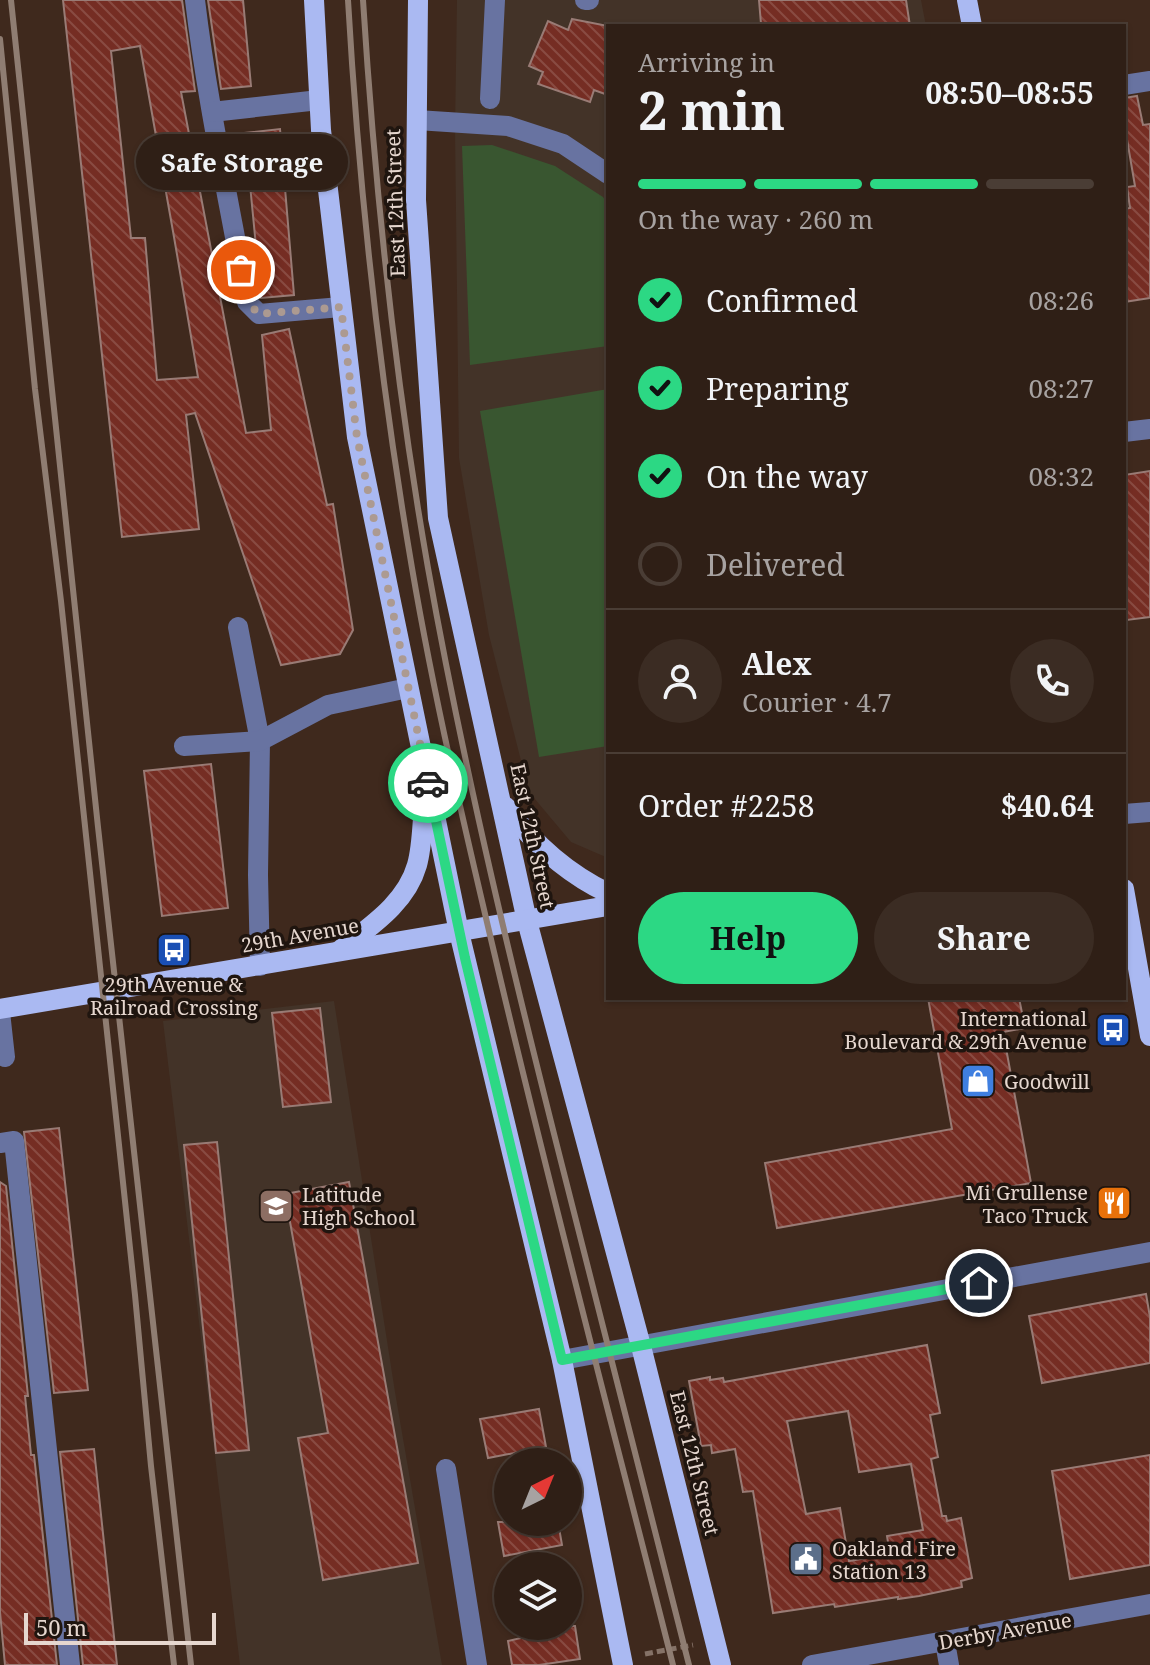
<!DOCTYPE html>
<meta charset="utf-8">
<style>
body{margin:0;font-family:"Noto Serif",serif;background:#3b2c23;color:#f1f3f6;height:100vh;display:flex;flex-direction:column;font-size:30px;white-space:nowrap}
*{box-sizing:border-box;margin:0}
p{font-size:26px;color:#a7a2a1}
.icon{flex:none;width:44px;height:44px;fill:none;stroke:currentColor;stroke-width:2;stroke-linecap:round;stroke-linejoin:round}
.map{position:relative;flex:1;overflow:hidden}
.sheet{position:absolute;left:606px;top:24px;width:520px;height:976px;display:flex;flex-direction:column;background:#2f1f16;border-radius:0px;box-shadow:0 2px 6px #0004,0 0 0 2px #4a3d35}
.sheet>*{flex:none}
.needle{width:52px;rotate:43deg}
.tools{position:absolute;left:494px;top:1448px;display:grid;gap:16px}
.tools a{display:grid;place-items:center;width:88px;height:88px;border-radius:50%;background:#2f1f16;box-shadow:0 2px 6px #0004,0 0 0 2px #4a3d35;font-size:40px}
.scale{position:absolute;left:24px;bottom:20px;width:192px;box-sizing:border-box;padding-left:8px;border:4px solid #e6d7cf;border-top:0;font-size:22px;line-height:28px;white-space:nowrap;color:#e6d7cf;-webkit-text-stroke:6px #1f150f;paint-order:stroke}
.pin{position:absolute;display:grid;place-items:center;width:68px;height:68px;color:#fff;margin:-34px;border:4px solid #fff;border-radius:50%;box-shadow:0 2px 8px #0007}
.courier{position:absolute;display:grid;place-items:center;width:80px;height:80px;margin:-40px;border:6px solid #2cd884;border-radius:50%;background:#fff;color:#222;box-shadow:0 2px 10px #0007}
.bubble{position:absolute;height:56px;border-radius:28px;background:#2f1f16;box-shadow:0 2px 6px #0004,0 0 0 2px #4a3d35;font-size:26px;font-weight:700;line-height:56px;text-align:center}
.overview em{font-style:normal;font-weight:700}
.overview div{display:flex;flex-direction:column-reverse}
.overview{display:flex;align-items:center;justify-content:space-between;height:136px;padding:0 32px}
h1{font-size:52px;font-weight:700;line-height:60px}
.bar{display:grid;grid-template-columns:repeat(4,1fr);gap:12px 8px;align-content:center;height:96px;padding:0 32px}
.bar i{height:10px;border-radius:6px;background:#4a3d35}
.bar .active{background:#2cd884}
.bar p{grid-column:span 4}
.line{display:flex;align-items:center;gap:20px;padding:0 32px;border-top:2px solid #4a3d35}
.line div{flex:1}
.round{display:grid;place-items:center;flex:none;width:84px;height:84px;border-radius:42px;background:#3b2c23}
ol{padding:0 32px;list-style:none}
li{display:flex;align-items:center;gap:24px;height:88px}
li p{margin-inline-start:auto}
li .icon{padding:8px;border-radius:50%;background:#2cd884;color:#111;stroke-width:4}
li:last-child{color:#a7a2a1}
li i{width:44px;height:44px;border:4px solid #4a3d35;border-radius:50%}
.cta{display:flex;gap:16px;margin-top:auto;padding:16px 32px}
.cta a{flex:1;height:92px;border-radius:48px;background:#2cd884;color:#111;font-size:32px;font-weight:700;line-height:92px;text-align:center}
.cta a+a{background:#3b2c23;color:#f1f3f6}
.map>svg:first-child{display:block}
</style>
<div class="map">
<svg width="1150" height="1665" viewBox="0 0 1150 1665">
<defs>
<pattern id="building-back-hatch" width="6" height="6" patternUnits="userSpaceOnUse" patternTransform="scale(2)"><rect width="6" height="6" fill="#752d23"/><path d="M-1 5l2 2M0 0l6 6M5-1l2 2" fill="none" stroke="#894b42"/></pattern>
</defs>
<rect width="100%" height="100%" fill="#3f291d"/>
<g fill="#433328">
<path d="M457 0H921L926 26H608V858L571 842 529 792 489 635 459 458 455 129Z"/>
<path d="M334 1001 395 1392 442 1665H240L163 1021Z"/>
</g>
<g fill="#395630">
<path d="M492 145 555 166 603 197 608 204V346L470 365 462 146Z"/>
<path d="M608 389V746L539 757 480 411Z"/>
</g>
<g fill="url(#building-back-hatch)" stroke="#997b75" stroke-width="2" fill-rule="evenodd">
<path d="M63 0H182L195 91 181 92 246 433 271 430 262 335 289 329 327 505 333 504 353 630 340 654 281 665 195 413 186 415 199 529 122 537ZM140 46 174 237 198 377 157 380 145 238H131L111 51Z"/>
<path d="M208 0H243L251 86 221 89Z"/>
<path d="M759 0H906L910 26H769L761 24Z"/>
<path d="M572 19 608 26V95L594 90 590 102 538 84 543 72 529 66 548 21 568 30Z"/>
<path d="M1137 96 1143 125 1150 124V298L1124 302V209L1130 208 1127 187 1135 186 1124 122V98Z"/>
<path d="M280 129 294 295 261 298 245 133Z"/>
<path d="M1150 471V617L1127 620 1124 604V475Z"/>
<path d="M211 764 228 908 162 916 144 771Z"/>
<path d="M928 998H1019L1025 1028 1003 1032 1031 1183 777 1228 765 1163 952 1129Z"/>
<path d="M320 1008 331 1102 283 1107 272 1013Z"/>
<path d="M59 1128 88 1390 54 1393 24 1132Z"/>
<path d="M217 1142 249 1450 216 1453 184 1145Z"/>
<path d="M0 1182 6 1186 28 1396H25L31 1455H34L57 1665H5L0 1612Z"/>
<path d="M349 1182 418 1563 323 1580 298 1438 328 1433 285 1194Z"/>
<path d="M1146 1294 1150 1317V1363L1042 1383 1029 1316Z"/>
<path d="M927 1345 940 1413 930 1415 938 1457 931 1459 942 1516H946L947 1521 961 1518 972 1578 961 1581 962 1587 919 1596 898 1599V1597L835 1607 834 1604 773 1613 753 1491 743 1492 735 1449 712 1453 711 1445 701 1446 689 1381 710 1377V1380L723 1378 724 1382ZM848 1411 859 1472 911 1464 923 1530 887 1536 890 1554 849 1561 840 1508 806 1514 787 1421Z"/>
<path d="M539 1409 546 1447 488 1458 480 1419Z"/>
<path d="M94 1449 117 1665H83L60 1452Z"/>
<path d="M1150 1455V1565L1070 1579 1052 1471Z"/>
<path d="M498 1522H558L562 1545 504 1556Z"/>
<path d="M519 1626H575L580 1659 539 1665H512L508 1641 521 1638Z"/>
</g>
<g fill="none" stroke-linecap="round" stroke-linejoin="round">
<path stroke="#857267" stroke-width="5" stroke-dasharray="8 4" stroke-linecap="butt" d="M645 1654 693 1645"/>
<g stroke="#6873a1" stroke-width="20">
<path d="M195 0C207 101 229 201 247 302L259 314 341 307"/>
<path d="M585 0H589"/>
<path d="M1124 85 1150 81"/>
<path d="M490 99 495 0"/>
<path d="M212 112 319 100"/>
<path d="M417 120 508 126 563 144 608 174"/>
<path d="M1124 432 1150 429"/>
<path d="M238 627 260 741 258 875 260 966"/>
<path d="M184 746 260 741 328 705 408 688"/>
<path d="M1124 814 1150 812"/>
<path d="M0 1012 5 1057"/>
<path d="M0 1143 14 1141 70 1665"/>
<path d="M562 1360 1150 1252"/>
<path d="M446 1469 477 1665"/>
<path d="M945 1642 949 1665"/>
<path d="M812 1665 1150 1604"/>
</g>
<g stroke="#aab9f2" stroke-width="20">
<path d="M314 0 321 130 357 437 459 932 562 1360 623 1665"/>
<path d="M418 0 416 200 438 518 527 921 641 1346 721 1665"/>
<path d="M967 0 972 26"/>
<path d="M506 807C534 844 566 873 608 893"/>
<path d="M1124 889 1150 1036"/>
<path d="M339 951C369 927 406 904 417 865 423 844 422 818 425 796"/>
<path d="M0 1009 608 906"/>
</g>
<g stroke="#8f7d72" stroke-width="6">
<path d="M11 0 98 827 191 1665"/>
<path d="M348 0C359 191 380 380 412 568 434 697 464 825 494 952 550 1191 613 1428 673 1665"/>
<path d="M363 0C375 190 395 380 428 568 465 776 515 981 567 1185 607 1345 648 1505 689 1665"/>
<path d="M0 39 35 389 61 601 135 1295 151 1466 174 1665"/>
</g>
</g>
<g fill="none" stroke-linecap="round" stroke-linejoin="round">
<path stroke="#ac9a91" stroke-width="8" stroke-dasharray="0 14.4" d="M241 270 247 302 259 314 341 307 357 437 428 783"/>
<path stroke="#2cd884" stroke-width="10" d="M428 783 465 958 562 1360 979 1283"/>
</g>
<defs>
<g id="bus-square" transform="scale(1.8)"><rect x="-9" y="-9" width="18" height="18" rx="4" fill="#1a4fb4" stroke="#1f150f"/><path d="M-5-6H5V4H4V6H2V4H-2V6H-4V4H-5ZM-3.5-4V0h7V-4ZM-3.5 1.2v1.5H-2V1.2ZM2 1.2v1.5H3.5V1.2Z" fill="#fff"/></g>
<g id="shop-square" transform="scale(1.8)"><rect x="-9" y="-9" width="18" height="18" rx="4" fill="#3f7fe0" stroke="#1f150f"/><path d="M-5-2.5h2.3a2.7 3.5 0 0 1 5.4 0H5L5.5 6h-11ZM-1.5-2.5h3a1.5 2.3 0 0 0-3 0Z" fill="#fff"/></g>
<g id="restaurant-square" transform="scale(1.8)"><rect x="-9" y="-9" width="18" height="18" rx="4" fill="#e8710a" stroke="#1f150f"/><path d="M-5-6h1v4h1v-4h1v4h1v-4h1v5L-1.5 .5V6h-2V.5L-5-1ZM5-6V6H3V1.5H1.5Q1.5-4 5-6Z" fill="#fff"/></g>
<g id="school-square" transform="scale(1.8)"><rect x="-9" y="-9" width="18" height="18" rx="4" fill="#8d6e63" stroke="#1f150f"/><path d="M0-5L7-2L0 1L-7-2ZM-4 1L0 2.5L4 1V4Q0 6-4 4Z" fill="#fff"/></g>
<g id="civic-square" transform="scale(1.8)"><rect x="-9" y="-9" width="18" height="18" rx="4" fill="#5c6f8a" stroke="#1f150f"/><path d="M-.6-6.5H3V-4.5H.6V-3L4-1V1h2V6H-6V1h2V-1L-.6-3ZM-1.2 2.5V6h2.4V2.5Z" fill="#fff"/></g>
</defs>
<g fill-rule="evenodd">
<use href="#bus-square" x="174" y="950"/>
<use href="#bus-square" x="1113" y="1030"/>
<use href="#shop-square" x="978" y="1081"/>
<use href="#restaurant-square" x="1114" y="1203"/>
<use href="#school-square" x="276" y="1206"/>
<use href="#civic-square" x="806" y="1559"/>
</g>
<g text-anchor="middle" dominant-baseline="central" stroke-width="7" stroke-linejoin="round" paint-order="stroke">
<g font-size="20" fill="#e6d7cf" stroke="#1f150f">
<text transform="translate(395 203) rotate(-92)">East 12th Street</text>
<text transform="translate(533 836) rotate(78)">East 12th Street</text>
<text transform="translate(300 935) rotate(-10)">29th Avenue</text>
<text transform="translate(695 1463) rotate(76)">East 12th Street</text>
<text transform="translate(1005 1631) rotate(-10)">Derby Avenue</text>
</g>
<g font-size="20" fill="#e6d7cf" stroke="#1f150f" text-anchor="start">
<text x="174" y="984" text-anchor="middle">29th Avenue &amp;<tspan x="174" dy="23">Railroad Crossing</tspan></text>
<text x="1087" y="1018" text-anchor="end">International<tspan x="1087" dy="23">Boulevard &amp; 29th Avenue</tspan></text>
<text x="1004" y="1081">Goodwill</text>
<text x="1088" y="1192" text-anchor="end">Mi Grullense<tspan x="1088" dy="23">Taco Truck</tspan></text>
<text x="302" y="1194">Latitude<tspan x="302" dy="23">High School</tspan></text>
<text x="832" y="1548">Oakland Fire<tspan x="832" dy="23">Station 13</tspan></text>
</g>
</g>
</svg>
<div class="tools">
<a><svg class="needle" viewBox="-14 -14 28 28"><path d="M0-13l5 13h-10z" fill="#e53935"/><path d="M0 13l5-13h-10z" fill="#a7a2a1"/></svg></a>
<a><svg class="icon" aria-label="layers" viewBox="0 0 24 24"><path d="M12 4l9 5-9 5-9-5zM3 14l9 5 9-5"/></svg></a>
</div>
<div class="scale">50 m</div>
<div class="pin" style="left:241px;top:270px;background:#ea580c"><svg class="icon" aria-label="bag" viewBox="0 0 24 24"><path d="M5 8h14l-1 12H6zM9 8a3 3 0 0 1 6 0"/></svg></div>
<div class="pin" style="left:979px;top:1283px;background:#1f2937"><svg class="icon" aria-label="home" viewBox="0 0 24 24"><path d="M3 11l9-7 9 7M6 9v11h12V9"/></svg></div>
<div class="courier" style="left:428px;top:783px"><svg class="icon" aria-label="car" viewBox="0 0 24 24"><path d="M5 17H2v-5l4-1 3-4h7l3 4 3 1v5h-3M9 17h6M6 11h13"/><circle cx="7" cy="17" r="2"/><circle cx="17" cy="17" r="2"/></svg></div>
<div class="bubble" style="left:136px;top:134px;width:212px">Safe Storage</div>
<section class="sheet">
<div class="overview"><div><h1>2 min</h1><p>Arriving in</p></div><em>08:50–08:55</em></div>
<div class="bar"><i class="active"></i><i class="active"></i><i class="active"></i><i></i><p>On the way · 260 m</p></div>
<ol>
<li><svg class="icon" aria-label="check" viewBox="0 0 24 24"><path d="M5 12l5 5 9-10"/></svg>Confirmed<p>08:26</p></li>
<li><svg class="icon" aria-label="check" viewBox="0 0 24 24"><path d="M5 12l5 5 9-10"/></svg>Preparing<p>08:27</p></li>
<li><svg class="icon" aria-label="check" viewBox="0 0 24 24"><path d="M5 12l5 5 9-10"/></svg>On the way<p>08:32</p></li>
<li><i></i>Delivered</li>
</ol>
<div class="line" style="height:144px"><a class="round"><svg class="icon" aria-label="person" viewBox="0 0 24 24"><circle cx="12" cy="8" r="4"/><path d="M4 21q1-7 8-7t8 7"/></svg></a><div><b>Alex</b><p>Courier · 4.7</p></div><a class="round"><svg class="icon" aria-label="phone" viewBox="0 0 24 24"><path d="M5 4h4l2 5-3 2q2 4 5 5l2-3 5 2v4C11 20 4 13 5 4z"/></svg></a></div>
<div class="line" style="height:104px"><div>Order #2258</div><b>$40.64</b></div>
<div class="cta"><a>Help</a><a>Share</a></div>
</section>
</div>
